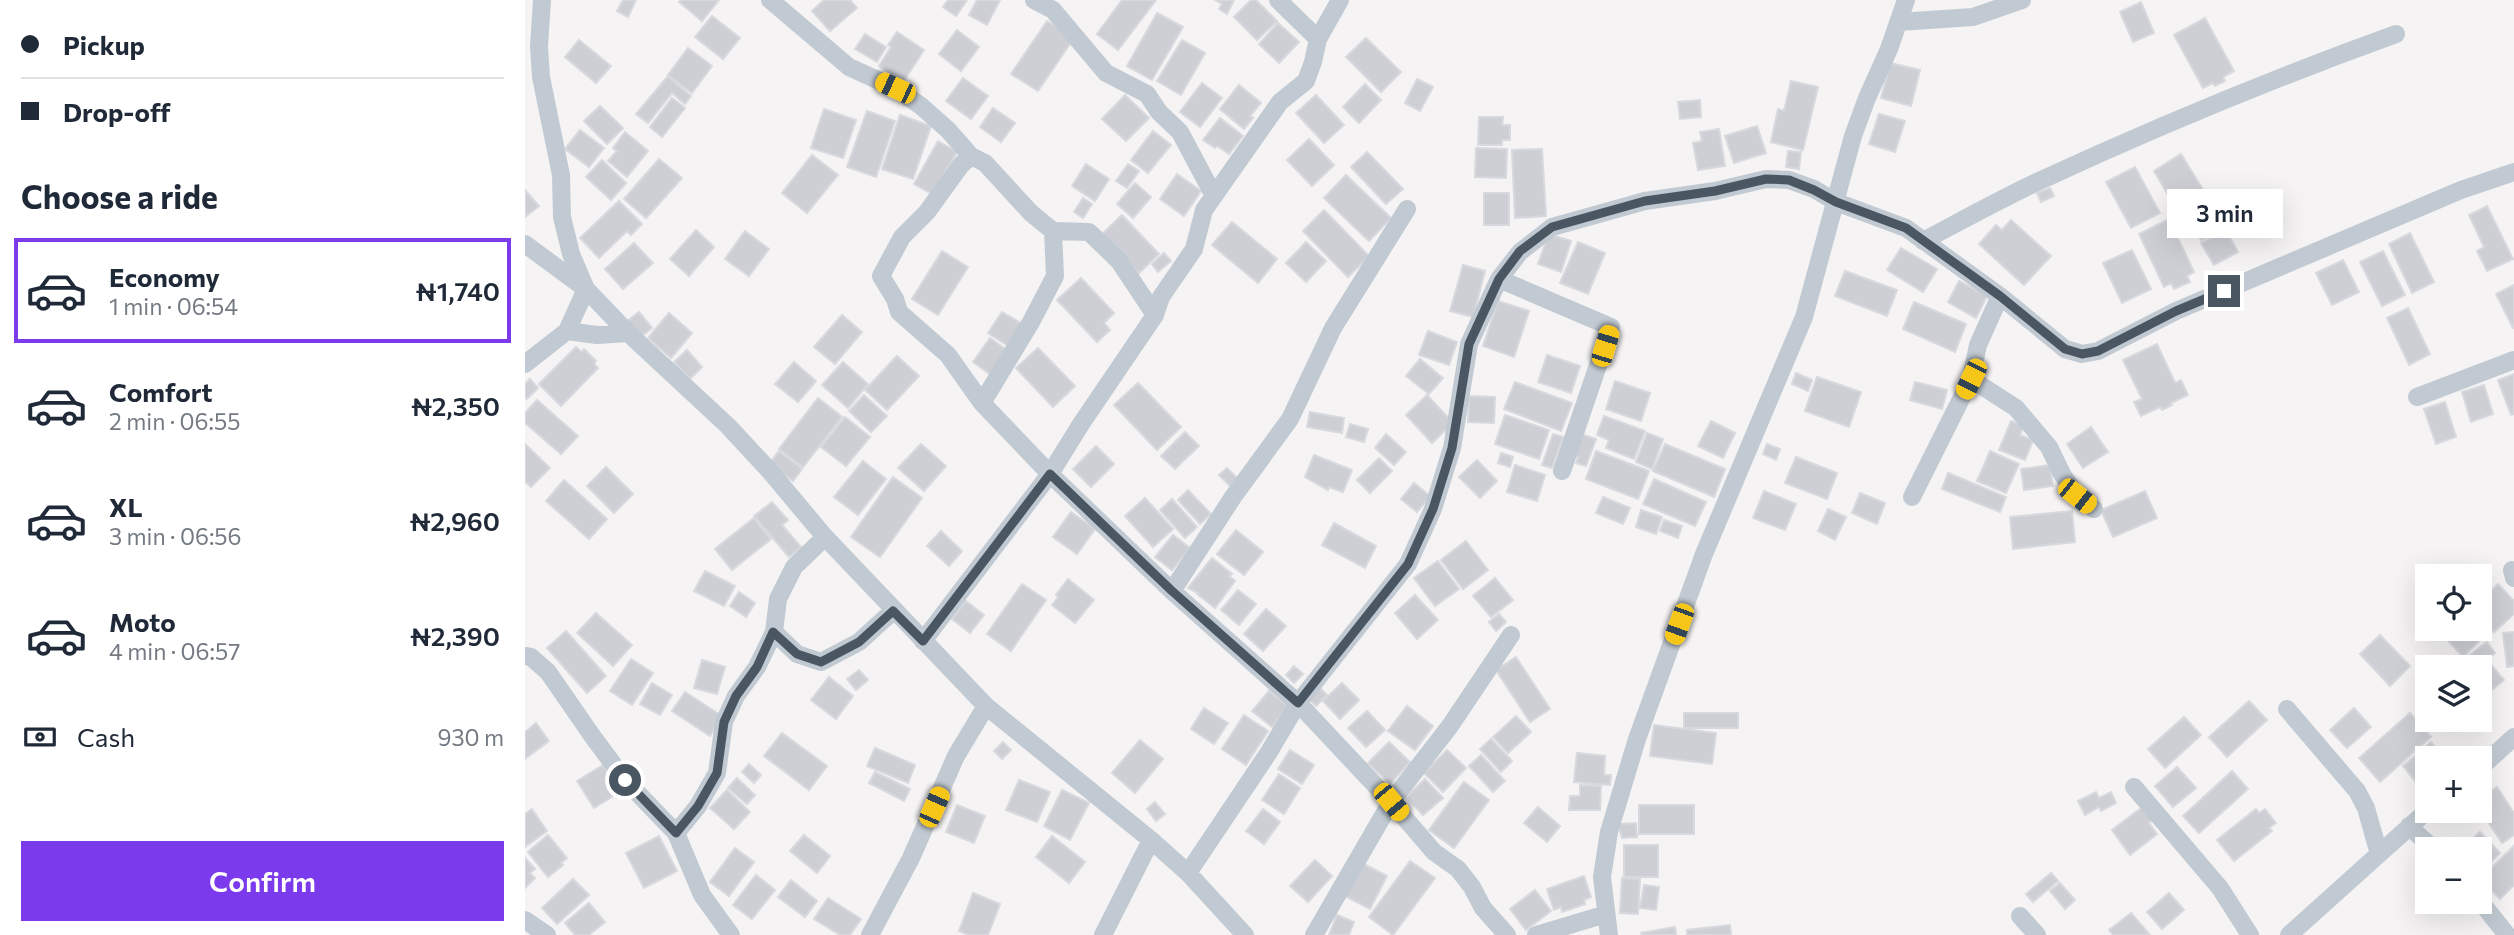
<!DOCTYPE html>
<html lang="en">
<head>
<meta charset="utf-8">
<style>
	body { margin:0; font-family:Commissioner,sans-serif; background:#f2f2f3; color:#1f2937; height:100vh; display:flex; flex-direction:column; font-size:26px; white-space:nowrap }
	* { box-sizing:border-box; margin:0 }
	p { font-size:23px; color:#747a83 }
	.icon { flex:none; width:38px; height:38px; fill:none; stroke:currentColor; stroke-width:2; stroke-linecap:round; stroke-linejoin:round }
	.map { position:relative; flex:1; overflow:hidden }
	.side { display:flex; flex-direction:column; background:#fff; width:525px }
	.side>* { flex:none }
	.banner { display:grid; align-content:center; height:154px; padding:0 21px; background:#fff }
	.fabs { position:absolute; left:1890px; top:564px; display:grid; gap:14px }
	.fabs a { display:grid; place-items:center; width:77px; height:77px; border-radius:0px; background:#fff; box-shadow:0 7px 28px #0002; font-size:35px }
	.end { position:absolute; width:32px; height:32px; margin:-16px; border:9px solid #4a5661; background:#fff; box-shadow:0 0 0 4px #fff }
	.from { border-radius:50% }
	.bubble { position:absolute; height:49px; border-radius:0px; background:#fff; box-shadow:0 7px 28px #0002; font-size:23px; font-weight:600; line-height:49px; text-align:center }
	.car { position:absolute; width:21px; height:42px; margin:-21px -10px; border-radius:9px; box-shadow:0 0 5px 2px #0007; background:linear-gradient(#f5c518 24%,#345 0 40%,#f5c518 0 76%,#345 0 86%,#f5c518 0) }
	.banner b { display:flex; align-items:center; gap:24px; height:66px; font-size:26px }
	.banner b+b { border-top:2px solid #e0e1e3 }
	.banner i { width:18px; height:18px; background:#1f2937 }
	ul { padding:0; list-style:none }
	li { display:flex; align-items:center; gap:21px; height:105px; margin:0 14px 10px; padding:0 7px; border:4px solid transparent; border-radius:0px }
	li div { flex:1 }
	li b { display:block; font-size:26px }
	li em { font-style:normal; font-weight:600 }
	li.on { border-color:#7c3aed }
	li>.icon { width:63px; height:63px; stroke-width:1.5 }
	h2 { padding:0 21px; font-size:32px; line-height:84px }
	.pay { display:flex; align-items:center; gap:18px; height:77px; padding:0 21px; font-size:26px }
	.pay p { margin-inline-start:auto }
	.action { display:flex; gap:14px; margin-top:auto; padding:14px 21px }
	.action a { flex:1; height:80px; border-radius:0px; background:#7c3aed; color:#fff; font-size:28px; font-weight:600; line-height:80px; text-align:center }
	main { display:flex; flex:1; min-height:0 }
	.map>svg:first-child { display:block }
	.building { fill:#cdcfd5; stroke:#d7d9de; stroke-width:2 }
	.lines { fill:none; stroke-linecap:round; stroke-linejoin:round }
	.minor { stroke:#c1cad2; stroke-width:18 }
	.route { stroke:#4a5661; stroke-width:9 }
</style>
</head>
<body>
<main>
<section class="side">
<div class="banner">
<b><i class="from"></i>Pickup</b>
<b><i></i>Drop-off</b>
</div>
<h2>Choose a ride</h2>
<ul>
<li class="on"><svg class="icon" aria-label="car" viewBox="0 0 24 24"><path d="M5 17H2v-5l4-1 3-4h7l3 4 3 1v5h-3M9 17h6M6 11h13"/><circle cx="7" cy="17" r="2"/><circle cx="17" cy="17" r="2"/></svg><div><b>Economy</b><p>1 min · 06:54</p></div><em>₦1,740</em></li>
<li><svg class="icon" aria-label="car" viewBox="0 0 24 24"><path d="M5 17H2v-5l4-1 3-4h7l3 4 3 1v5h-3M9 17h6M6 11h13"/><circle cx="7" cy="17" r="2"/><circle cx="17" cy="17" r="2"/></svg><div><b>Comfort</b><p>2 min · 06:55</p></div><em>₦2,350</em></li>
<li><svg class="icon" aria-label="car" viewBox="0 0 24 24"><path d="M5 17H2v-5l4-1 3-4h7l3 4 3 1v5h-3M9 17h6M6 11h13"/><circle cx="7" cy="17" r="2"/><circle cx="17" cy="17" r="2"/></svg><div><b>XL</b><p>3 min · 06:56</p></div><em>₦2,960</em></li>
<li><svg class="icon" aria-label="car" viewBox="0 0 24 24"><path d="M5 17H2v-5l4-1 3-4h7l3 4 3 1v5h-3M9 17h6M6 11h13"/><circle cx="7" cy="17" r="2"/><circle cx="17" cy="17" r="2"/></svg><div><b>Moto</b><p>4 min · 06:57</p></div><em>₦2,390</em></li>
</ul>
<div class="pay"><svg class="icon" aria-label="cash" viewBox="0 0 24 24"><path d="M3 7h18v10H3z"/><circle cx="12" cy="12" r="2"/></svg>Cash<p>930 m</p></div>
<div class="action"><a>Confirm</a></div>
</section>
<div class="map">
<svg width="1989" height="935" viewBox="0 0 1989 935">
	<rect width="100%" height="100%" fill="#f5f3f3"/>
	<!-- building -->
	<path class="building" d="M98 0H111L103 17 92 11Z
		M156 0H194L177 21 154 2Z
		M299 0H325L332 8 305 31 287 11Z
		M423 0H442L431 16 418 7Z
		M452 0H475L462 25 444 15Z
		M597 0H631L593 50 572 34Z
		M690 0H709L702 14 694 9 697 4Z
		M726 0H731L752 21 732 40 709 17Z
		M1616 2 1629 33 1608 42 1595 12Z
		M632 13 658 27 627 80 602 66Z
		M187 16 215 38 198 59 170 37Z
		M1680 18 1709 71 1698 77 1700 81 1690 86 1688 83 1678 88 1649 35Z
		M522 21 549 38 513 91 486 74Z
		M753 23 774 42 754 63 734 44Z
		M432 30 454 47 436 71 414 54Z
		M372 32 399 50 378 82 354 66 366 47 363 45Z
		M340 34 361 47 352 62 330 49Z
		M841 38 876 72 856 92 821 57Z
		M54 40 86 66 71 83 40 57Z
		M657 40 680 53 656 95 632 81Z
		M163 48 187 66 167 93 143 75Z
		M1365 63 1395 70 1386 106 1356 98Z
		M143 76 166 96 160 104 147 93 123 123 111 114Z
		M438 78 463 96 446 119 421 101Z
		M892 79 908 87 895 111 880 103Z
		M1266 81 1293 87 1278 150 1246 142 1253 109 1259 111Z
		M677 83 697 98 675 127 655 112Z
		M840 84 856 100 834 123 818 107Z
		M714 85 736 103 725 116 728 118 719 129 695 109Z
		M600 95 624 118 601 141 577 119Z
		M791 95 819 125 799 143 771 113Z
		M147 98 160 108 137 137 125 127Z
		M1175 100 1176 117 1155 119 1153 102Z
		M75 106 98 128 82 144 59 121Z
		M468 108 490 123 476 142 455 127Z
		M299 109 331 120 318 158 286 148Z
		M342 111 370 121 351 177 322 167Z
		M1354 114 1380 121 1370 152 1344 144Z
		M375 115 406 126 388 179 357 169Z
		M954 117H978L977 125H985V140H977V145H953Z
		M695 118 718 136 704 154 692 146 690 148 678 140Z
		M1232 126 1241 153 1209 163 1200 136Z
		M1194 129 1200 166 1173 170 1168 143 1177 141 1175 132Z
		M55 130 79 148 64 167 40 149Z
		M628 131 646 145 623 173 606 160Z
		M100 132 123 151 102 177 83 161 92 151 88 148Z
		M784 139 809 165 787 186 762 160Z
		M413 141 432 152 407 194 389 184Z
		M951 148 982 149 981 178 950 177Z
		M1017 149 1021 216 990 218 987 150Z
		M1263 151 1276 152 1274 169 1261 167Z
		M842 152 878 189 861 204 826 167Z
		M1656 154 1680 193 1652 210 1629 171Z
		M287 155 313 175 282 213 257 193Z
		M134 159 157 178 121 218 99 199Z
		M77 160 101 183 86 200 61 177Z
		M561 164 584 179 570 201 547 186Z
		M603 164 614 171 602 188 591 181Z
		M1610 167 1635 213 1606 228 1581 182Z
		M652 174 676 191 659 216 635 199Z
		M821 175 866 218 844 241 799 198Z
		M610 183 626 197 608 218 592 204Z
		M1525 188 1529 196 1516 202 1512 193Z
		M0 190 14 206 0 217Z
		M959 193H984V225H959Z
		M558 198 567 204 558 218 549 212Z
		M1685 198 1700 228 1676 240 1667 222 1655 229 1649 217Z
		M94 201 117 224 106 235 102 231 74 258 55 238Z
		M1962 206 1988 259 1962 271 1952 251 1959 247 1944 215Z
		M799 210 844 256 823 277 778 231Z
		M597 215 634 254 614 273 577 234Z
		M1644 219 1669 272 1662 276 1665 282 1649 289 1646 283 1639 287 1614 234Z
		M1486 220 1526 256 1499 285 1454 244 1471 225 1477 230Z
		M707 222 752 259 733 283 687 245Z
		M171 230 189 247 164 276 145 259Z
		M1701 230 1713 252 1689 265 1676 243Z
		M220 231 244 249 224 276 200 259Z
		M1885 233 1909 282 1887 293 1864 244Z
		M1024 234 1046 241 1036 272 1013 264Z
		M781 242 801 261 781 282 761 263Z
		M1053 242 1080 253 1063 294 1035 283Z
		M109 243 128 263 98 289 80 269Z
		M1376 248 1412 269 1398 292 1362 270Z
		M1607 250 1626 289 1597 303 1578 263Z
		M417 251 443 267 413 315 387 299Z
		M1858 251 1880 295 1857 306 1835 262Z
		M639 253 646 261 633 272 627 264Z
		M1818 260 1834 292 1807 305 1791 273Z
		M938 265 960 271 948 317 925 311Z
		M1320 271 1372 290 1362 316 1310 296Z
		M556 278 589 313 579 323 585 330 572 342 532 300Z
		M1434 281 1462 296 1451 318 1423 302Z
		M1989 285V328H1988L1971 294Z
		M973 301 1004 311 989 357 958 346Z
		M1389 302 1441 324 1430 352 1378 329Z
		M1883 308 1905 354 1884 365 1862 318Z
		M114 312 127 328 113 339 100 323Z
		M477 312 499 325 485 347 463 333Z
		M144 313 167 333 146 358 123 338Z
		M317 315 337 332 310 364 289 347Z
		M903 331 932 342 924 365 894 355Z
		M465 338 483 351 466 375 448 362Z
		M1632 344 1650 383 1656 380 1663 395 1646 403 1647 405 1637 410 1635 407 1616 416 1609 402 1617 399 1598 360Z
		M51 347 57 352 59 349 71 361 69 364 73 368 36 406 14 384Z
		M513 348 550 386 528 407 491 368Z
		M162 350 177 367 165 379 149 362Z
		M1022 355 1055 366 1046 393 1013 382Z
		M372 356 394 376 362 410 340 390Z
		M895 359 918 378 904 394 881 376Z
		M269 362 291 381 273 402 250 384Z
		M318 362 343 384 323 408 297 385Z
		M1271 373 1287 380 1283 391 1267 384Z
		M1989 374V414L1986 415 1973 380Z
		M1292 377 1336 392 1324 427 1280 411Z
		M5 379 13 388 2 399 0 396V384Z
		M1090 381 1125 393 1116 421 1081 409Z
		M990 382 1047 403 1036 431 979 409Z
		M1390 382 1422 390 1417 409 1385 400Z
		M613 383 656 427 632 450 589 405Z
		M1959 385 1968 414 1946 422 1937 392Z
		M339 395 362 416 346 432 324 411Z
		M902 395 928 423 907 443 881 415Z
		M944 396 970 397 969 423 943 422Z
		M293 398 317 417 278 467 254 449Z
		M12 400 53 436 36 454 0 423V413Z
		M1920 402 1931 437 1911 444 1899 409Z
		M785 412 819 418 817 433 782 427Z
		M980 415 1024 430 1014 459 970 444Z
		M1079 416 1120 431 1109 459 1081 448 1084 440 1072 435Z
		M320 417 345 437 321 466 296 447Z
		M1186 421 1210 433 1198 458 1173 446Z
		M1486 421 1499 426 1495 435 1508 440 1500 460 1474 450Z
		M825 424 843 429 839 442 821 437Z
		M1566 427 1583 452 1558 468 1542 444Z
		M660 432 674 446 650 469 636 456Z
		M1122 433 1138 439 1127 469 1111 462Z
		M861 434 881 452 869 465 850 448Z
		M1028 434 1038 437 1027 468 1017 465Z
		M1056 434 1071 439 1061 466 1051 463 1053 457 1048 456Z
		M0 444 25 468 6 487 0 482Z
		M396 444 421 466 399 491 373 468Z
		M1140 444 1200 469 1189 497 1128 471Z
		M1242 444 1255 449 1251 460 1238 454Z
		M571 446 589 464 566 487 548 469Z
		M254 451 277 469 268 481 244 464Z
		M1071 451 1124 471 1113 499 1061 479Z
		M1465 451 1494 464 1481 493 1452 481Z
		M976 453 988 457 985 467 973 463Z
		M789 455 827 470 818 492 804 487 803 490 780 477Z
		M1271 457 1312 473 1302 499 1260 483Z
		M854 458 867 471 845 493 832 480Z
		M952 460 972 481 955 498 934 477Z
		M338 461 361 479 333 515 309 497Z
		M990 465 1020 475 1012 501 982 492Z
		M1525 465 1528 486 1499 490 1496 469Z
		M81 467 108 494 89 513 62 486Z
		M702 468 713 479 705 486 694 475Z
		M1423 473 1481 497 1475 512 1417 489Z
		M368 477 397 498 355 557 326 537Z
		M1129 479 1181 502 1170 526 1118 504Z
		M39 480 82 519 64 539 21 501Z
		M889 483 905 496 892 512 876 499Z
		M663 490 686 514 675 524 653 500Z
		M1239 491 1271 504 1260 530 1228 518Z
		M1620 491 1632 518 1588 537 1576 510Z
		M1335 493 1360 503 1352 524 1327 513Z
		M1078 497 1105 508 1098 524 1071 513Z
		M620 498 648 529 628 547 600 516Z
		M647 499 672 527 660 538 635 510Z
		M247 502 263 520 257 525 276 547 264 557 229 516Z
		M1303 509 1321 517 1310 540 1293 531Z
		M1116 510 1137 517 1131 534 1111 527Z
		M1547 511 1550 542 1488 549 1485 517Z
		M546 512 570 529 552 554 528 537Z
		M229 518 246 539 207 570 190 549Z
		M1139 520 1157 526 1153 538 1135 531Z
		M809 523 851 546 840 568 797 545Z
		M711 530 738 552 719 575 692 554Z
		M416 531 437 551 424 566 402 546Z
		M648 535 665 548 647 570 630 557Z
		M941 541 963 570 938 589 916 560Z
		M687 558 707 574 704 576 710 581 690 608 672 594 673 593 663 588Z
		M913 561 934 589 910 606 889 578Z
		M180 571 210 586 199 606 169 591Z
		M970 578 988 600 966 617 948 596Z
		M543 579 569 600 550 623 527 605 533 597 531 595Z
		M497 584 521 600 486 651 462 634Z
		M1973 584 1989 601V614L1969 632 1955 617V601Z
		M713 590 731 604 714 625 696 610Z
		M214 592 230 603 221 617 205 606Z
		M890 595 913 620 892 639 870 613Z
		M441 601 459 615 445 633 427 619Z
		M741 609 761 626 738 651 719 634Z
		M71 613 107 645 88 666 52 633Z
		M974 614 981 622 971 631 964 622Z
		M1955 625 1962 633 1938 657 1918 635 1925 628H1955Z
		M41 631 81 676 62 693 22 648Z
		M1989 632V666L1982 667 1978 633Z
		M1855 635 1885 666 1865 686 1835 654Z
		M1962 642 1970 653 1962 660 1979 680 1967 690 1955 675V667H1948L1941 658Z
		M991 657 1025 709 1005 722 971 670Z
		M106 659 128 673 107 705 85 691Z
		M177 660 200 667 192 694 169 688Z
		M769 666 778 674 769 683 761 675Z
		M334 670 343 680 331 690 322 679Z
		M304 677 328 696 311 719 286 700Z
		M127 683 147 695 135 715 115 704Z
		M817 683 834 700 815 719 798 701Z
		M795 688 802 695 791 706 784 699Z
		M744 691 763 706 747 727 727 711Z
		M160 692 197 716 185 736 147 711Z
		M1724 701 1742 720 1702 757 1684 737Z
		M882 706 908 726 890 750 863 731Z
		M679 708 703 723 689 744 666 729Z
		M1829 708 1846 727 1822 748 1805 730Z
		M842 711 860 730 841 747 823 728Z
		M1159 713H1213V728H1159Z
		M1885 713 1906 737 1855 782 1834 758Z
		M719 715 743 731 721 765 697 749Z
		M991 716 1006 732 983 753 968 737Z
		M1659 717 1676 735 1640 768 1623 749Z
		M11 723 24 741 0 759V732Z
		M1129 725 1191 733 1187 764 1125 756Z
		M257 733 302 766 284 790 239 756Z
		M966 739 987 761 976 772 955 749Z
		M615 740 638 759 610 793 587 773Z
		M478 742 486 750 477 759 469 751Z
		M864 742 885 762 865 784 843 763Z
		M1906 742 1919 758H1902V781L1895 787 1878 766Z
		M350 748 390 765 383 783 342 766Z
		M765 750 789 765 777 784 753 769Z
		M922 750 941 768 918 792 899 773Z
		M1052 753 1080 756 1079 775H1086L1085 785 1049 782Z
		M956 755 980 781 968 792 944 766Z
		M224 764 236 775 229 783 217 772Z
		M78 765 95 792 69 808 52 781Z
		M1652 767 1671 788 1648 807 1630 786Z
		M1707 771 1723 789 1674 833 1658 816Z
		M350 772 385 789 379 801 344 783Z
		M754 774 775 788 759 814 737 800Z
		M212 778 230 795 222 804 203 788Z
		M900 779 918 798 898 815 881 797Z
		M494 780 525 792 512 822 481 810Z
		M939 782 964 800 929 848 904 830Z
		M1055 785 1076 786 1075 810H1044L1045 796H1055Z
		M1972 787 1989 813V835L1977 843 1955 810V799Z
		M202 790 225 812 209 829 185 808Z
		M537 790 564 803 545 840 519 826Z
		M1571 792 1574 798 1586 792 1591 803 1576 811 1574 807 1560 815 1553 801Z
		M630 802 640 814 631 821 622 809Z
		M432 805 460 816 449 843 421 832Z
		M1114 805H1169V834H1114Z
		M1619 806 1629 819 1624 823 1632 834 1605 855 1587 830Z
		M1013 807 1035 826 1022 842 999 823Z
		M7 809 22 831 0 847V814Z
		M738 809 755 822 739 844 721 831Z
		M1731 809 1734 813 1740 809 1751 823 1744 828 1747 831 1709 861 1692 840Z
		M1111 823 1112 837 1097 838 1093 824Z
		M1955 832 1975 853 1955 873V849H1937Z
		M23 835 42 858 36 863 38 865 23 877 3 852Z
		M279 835 305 856 292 873 265 851Z
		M134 836 152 871 119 888 101 853Z
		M527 836 560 862 544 883 511 857Z
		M1099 845H1133V877H1099Z
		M1989 846V885L1975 899 1955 879Z
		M210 848 229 862 204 896 185 882Z
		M0 858 10 869 5 873 10 878 0 888Z
		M790 860 807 876 783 902 765 886Z
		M885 861 910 878 868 935 844 917Z
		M837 863 862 876 845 909 820 896Z
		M1526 873 1533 881 1508 902 1501 894Z
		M231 875 250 890 227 919 208 905Z
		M1059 876 1066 897 1059 900 1060 904 1037 912 1036 907 1029 910 1022 889Z
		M1097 878 1115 879 1113 914 1095 913Z
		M48 879 64 895 32 924 17 908Z
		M266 880 292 901 280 917 253 897Z
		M1535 883 1550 900 1540 909 1525 891Z
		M1119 885 1134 887 1131 910 1115 908Z
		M1010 890 1026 911 1001 930 985 909Z
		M448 893 475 904 463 935H444L434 931Z
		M1644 893 1659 910 1637 929 1622 912Z
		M303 898 336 919 325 935H315L289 919Z
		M64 903 80 922 64 935H50L40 923Z
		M1606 913 1625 935H1588L1584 930Z
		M812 915 829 922 824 935H804Z
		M1205 925 1206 935H1162V930Z
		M1150 927 1151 935H1117L1116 933Z"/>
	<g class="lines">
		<!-- minor -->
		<path class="minor" d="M17 0 14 46 16 77 36 175 37 217 46 254 61 289
			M245 0 324 67 370 88 396 106 423 130 446 156 460 163 506 213 528 231 564 232 594 261 630 315
			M509 0 528 10 581 73 622 94 634 112 655 132 689 196
			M753 0 793 39
			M1374 22 1448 17 1497 0
			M446 156 436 165 402 212 377 237 356 276 370 299 374 312 423 355 457 403 525 474 647 591 773 703 866 802 909 852 933 869 947 887 958 908 982 935
			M1398 241C1436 221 1474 200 1512 182 1629 128 1749 78 1871 34
			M0 244 61 289 103 333 203 426 243 469 300 537 461 706 626 840 663 873 720 935
			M974 279 995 252 1027 227 1120 201 1190 191 1241 179 1264 180 1289 189 1311 202 1381 228 1475 296 1540 349 1557 354 1573 351 1651 311 1936 190 1989 172
			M42 331 72 335 103 333
			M0 364 42 331 61 289
			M1446 379 1491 408 1524 447 1537 474 1552 496 1569 509
			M1892 397 1989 360
			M457 403 506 322 530 276 528 231
			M1387 497 1446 379 1453 345 1475 296
			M1987 570 1989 578
			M647 591 708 497 765 419 808 328 882 209
			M249 632 272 654 296 662 334 642 368 611
			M398 641 525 474 556 424 630 315 636 297 669 249 679 210 755 102 781 81 788 62 793 39 815 0
			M0 656 6 657 23 672 68 737 100 780 151 833 177 895 206 935
			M1762 709 1832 791 1841 808 1854 854
			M1955 768 1989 737
			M1609 787 1695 888 1725 935
			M1884 826 1908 849
			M151 833 173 806 192 773 199 722 211 696 232 667 249 632 253 599 269 567 300 537
			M663 873 744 752 773 703 883 564 908 509 927 448 944 344 974 279 1086 327 1037 471
			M1955 901 1982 935
			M1495 916 1512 935
			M0 920 22 935
			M345 935 386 858 431 756 461 706
			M578 935 626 840
			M789 935 866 802 925 726 986 635
			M1011 935 1081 914
			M1084 935 1077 877 1084 832 1112 739 1179 554 1279 317 1328 136 1342 98 1364 49 1381 0
			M1764 935 1903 810"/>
	</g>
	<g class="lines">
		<!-- route -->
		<path class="route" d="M100 780 151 833 173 806 192 773 199 722 211 696 232 667 248 632 272 654 296 662 334 642 368 611 398 641 525 474 647 591 773 703 883 564 908 509 927 448 944 344 974 279 995 251 1027 227 1120 201 1190 191 1241 179 1264 180 1289 190 1311 202 1381 228 1475 296 1540 349 1557 354 1573 351 1651 311 1699 291"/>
	</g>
</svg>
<div class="fabs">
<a><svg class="icon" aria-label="locate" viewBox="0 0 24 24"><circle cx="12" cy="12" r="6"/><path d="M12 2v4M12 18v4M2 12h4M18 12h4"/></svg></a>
<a><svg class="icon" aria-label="layers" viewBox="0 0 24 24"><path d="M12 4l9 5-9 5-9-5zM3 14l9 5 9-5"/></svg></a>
<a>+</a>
<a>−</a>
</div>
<i class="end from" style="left:100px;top:780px"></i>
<i class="end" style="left:1699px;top:291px"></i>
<div class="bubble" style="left:1642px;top:189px;width:116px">3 min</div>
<i class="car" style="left:370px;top:88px;rotate:295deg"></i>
<i class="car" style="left:1080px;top:346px;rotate:17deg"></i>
<i class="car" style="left:1446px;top:379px;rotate:206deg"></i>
<i class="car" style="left:1552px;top:496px;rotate:128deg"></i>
<i class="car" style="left:1154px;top:624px;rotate:200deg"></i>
<i class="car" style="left:866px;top:802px;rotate:140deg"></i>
<i class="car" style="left:409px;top:807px;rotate:24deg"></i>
</div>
</main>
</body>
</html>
